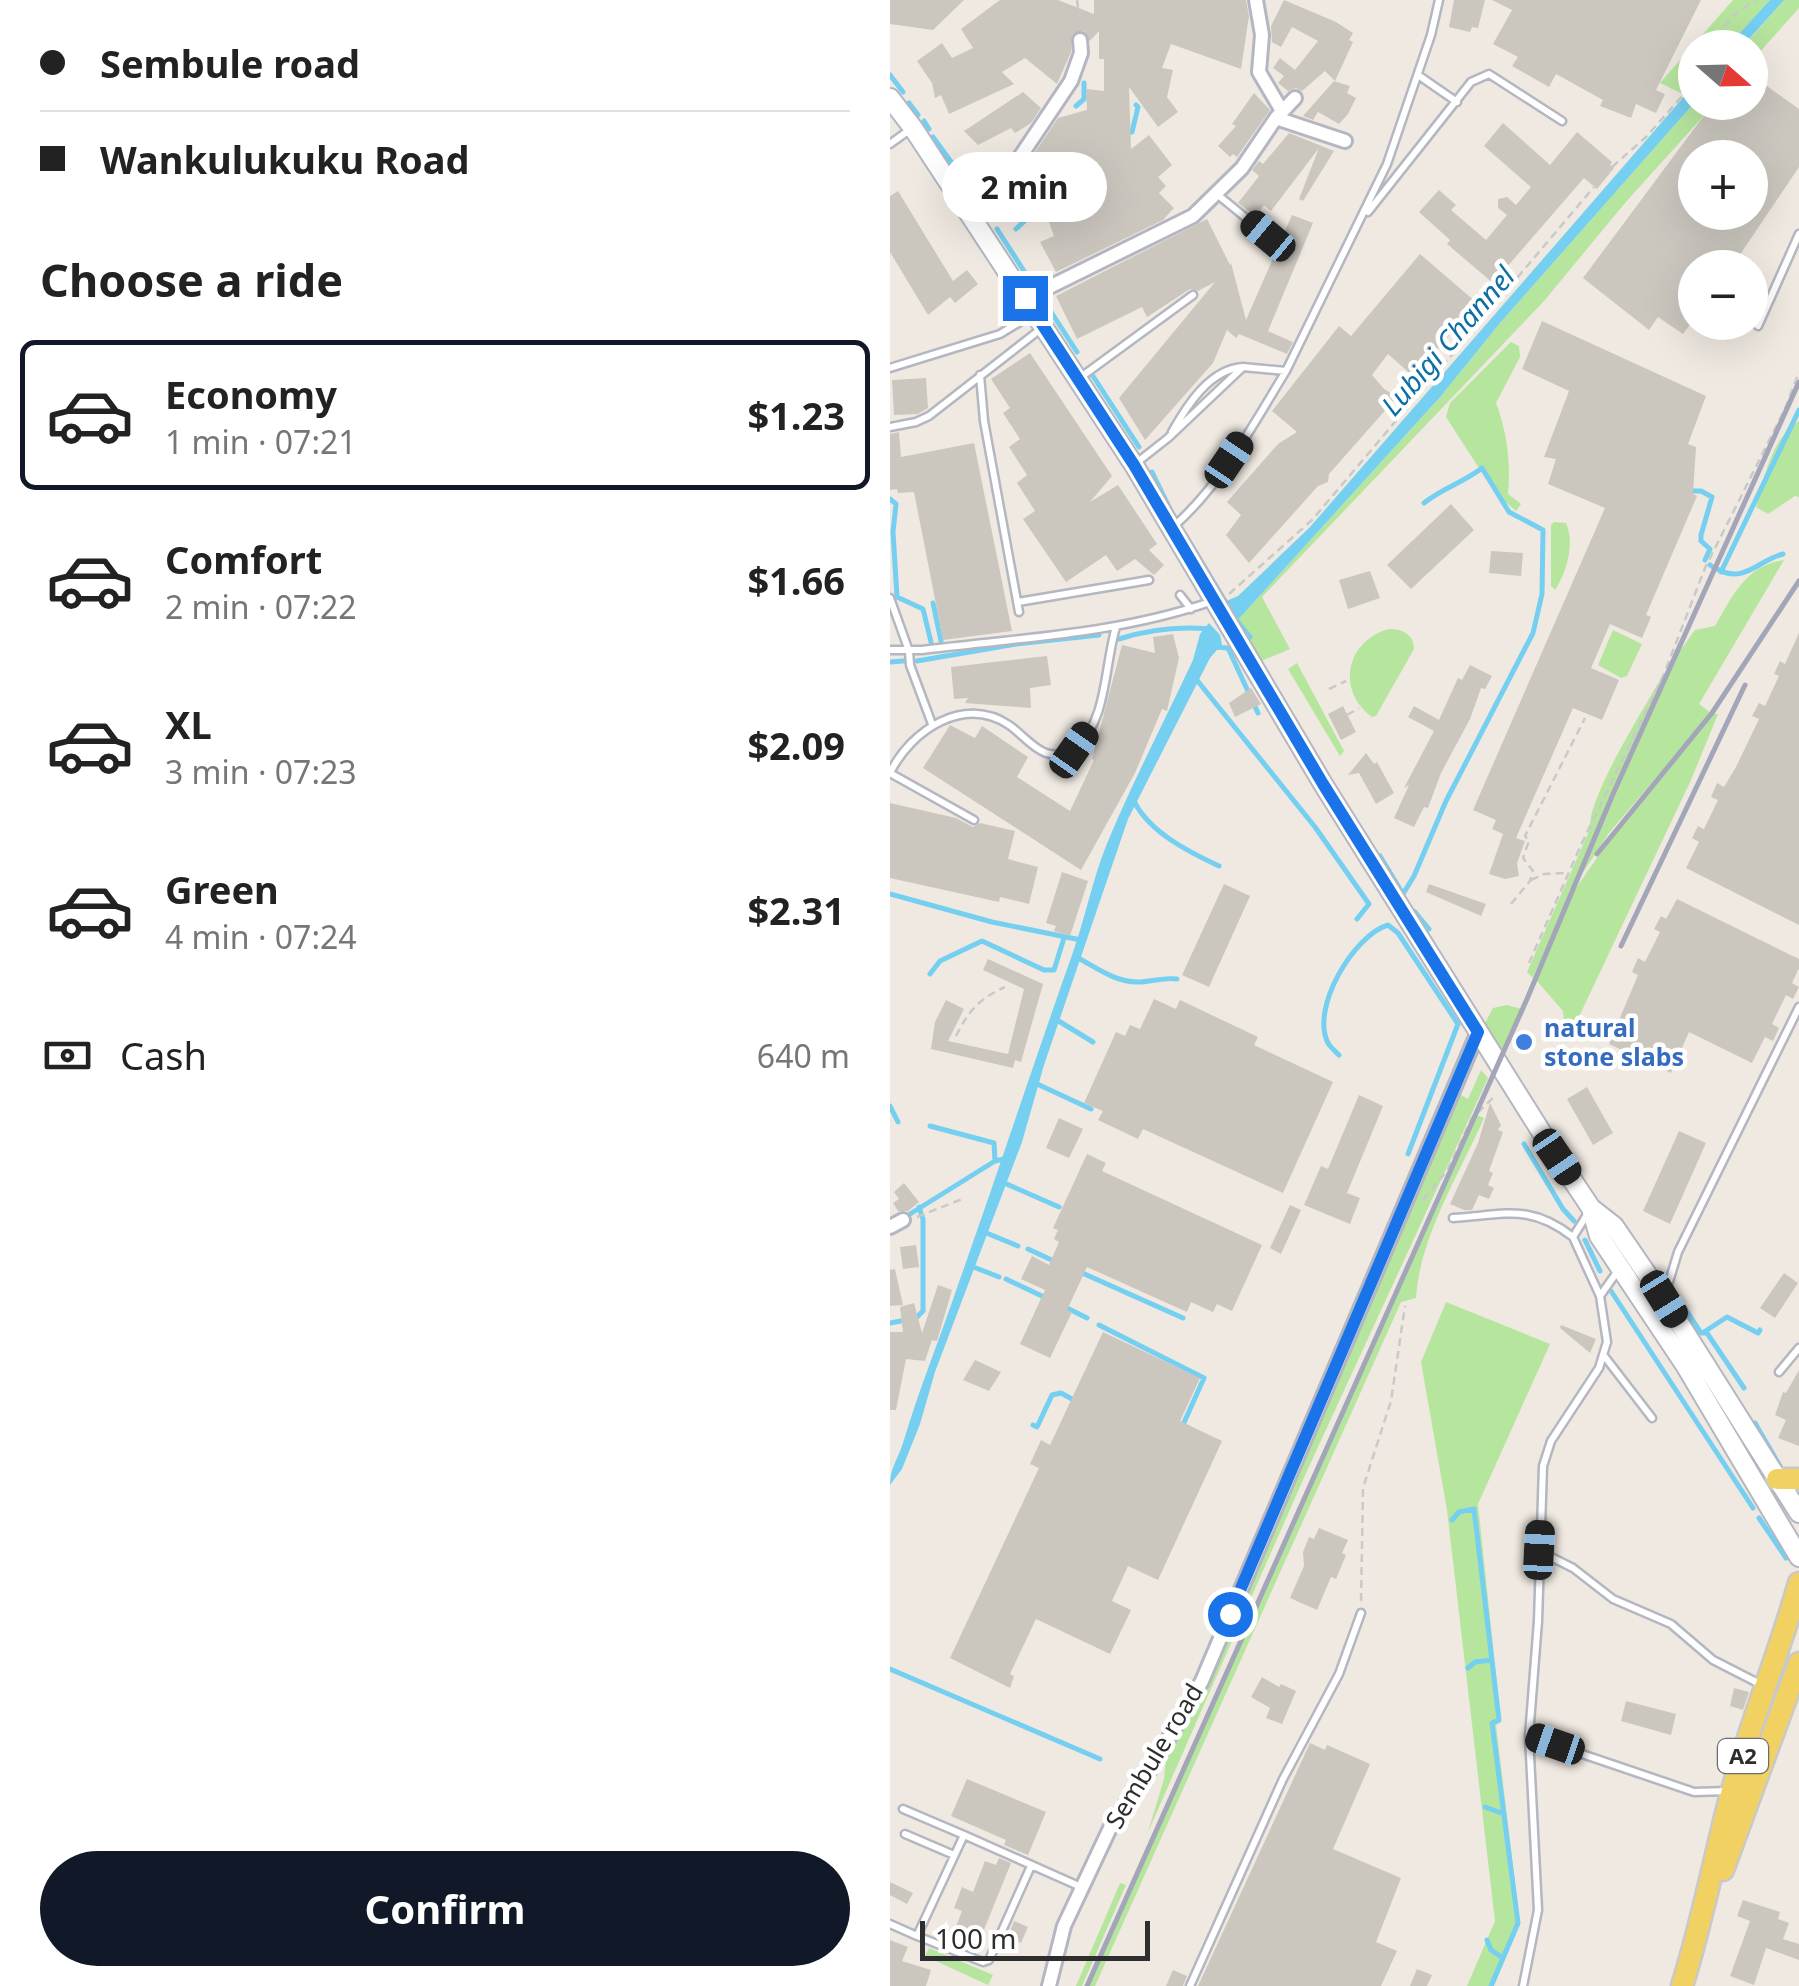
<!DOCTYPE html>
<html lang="en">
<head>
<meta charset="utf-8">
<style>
	body { margin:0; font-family:"Noto Sans",sans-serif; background:#f2f2f2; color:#222; height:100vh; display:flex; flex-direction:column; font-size:38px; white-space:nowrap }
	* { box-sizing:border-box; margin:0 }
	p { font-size:32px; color:#767676 }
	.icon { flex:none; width:55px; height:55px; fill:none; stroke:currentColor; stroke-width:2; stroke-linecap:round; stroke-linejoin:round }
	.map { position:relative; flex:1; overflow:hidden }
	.details { display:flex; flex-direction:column; background:#fff; width:890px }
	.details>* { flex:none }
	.banner { display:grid; align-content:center; height:220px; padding:0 40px; background:#fff }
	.needle { width:65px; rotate:110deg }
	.controls { position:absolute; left:788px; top:30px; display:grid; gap:20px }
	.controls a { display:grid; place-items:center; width:90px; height:90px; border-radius:50%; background:#fff; box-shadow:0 10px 40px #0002; font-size:50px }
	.scale { position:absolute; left:30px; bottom:25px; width:230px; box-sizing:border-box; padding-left:10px; border:5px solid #2e2e2e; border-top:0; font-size:28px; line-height:35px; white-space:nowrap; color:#2e2e2e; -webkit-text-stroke:8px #fff; paint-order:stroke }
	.end { position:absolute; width:45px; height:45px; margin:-22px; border:12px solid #1a73e8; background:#fff; box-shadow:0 0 0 5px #fff }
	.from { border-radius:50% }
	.bubble { position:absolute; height:70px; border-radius:35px; background:#fff; box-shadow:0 10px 40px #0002; font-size:32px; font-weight:700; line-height:70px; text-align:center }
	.car { position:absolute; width:30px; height:60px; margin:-30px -15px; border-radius:12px; box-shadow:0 0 8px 2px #0007; background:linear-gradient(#222 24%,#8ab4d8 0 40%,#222 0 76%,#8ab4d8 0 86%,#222 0) }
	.banner b { display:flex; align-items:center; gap:35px; height:95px; font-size:38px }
	.banner b+b { border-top:2px solid #e0e0e0 }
	.banner i { width:25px; height:25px; background:#222 }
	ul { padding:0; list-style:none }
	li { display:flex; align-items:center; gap:30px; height:150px; margin:0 20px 15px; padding:0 20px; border:5px solid transparent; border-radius:15px }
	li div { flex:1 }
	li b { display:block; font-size:38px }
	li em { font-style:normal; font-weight:700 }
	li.selected { border-color:#111827 }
	li>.icon { width:90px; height:90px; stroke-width:1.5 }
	h2 { padding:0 40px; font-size:45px; line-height:120px }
	.pay { display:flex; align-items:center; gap:25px; height:110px; padding:0 40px; font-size:38px }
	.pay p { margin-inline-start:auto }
	.primary-button { display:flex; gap:20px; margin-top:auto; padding:20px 40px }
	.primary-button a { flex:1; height:115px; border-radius:60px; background:#111827; color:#fff; font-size:40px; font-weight:700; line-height:115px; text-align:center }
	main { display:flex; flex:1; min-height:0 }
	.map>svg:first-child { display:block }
	.green { fill:#b6e59e }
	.water { fill:#75cff0 }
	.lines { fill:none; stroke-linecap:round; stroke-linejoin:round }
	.stream { stroke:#75cff0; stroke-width:5 }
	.building { fill:#cbc7bf; fill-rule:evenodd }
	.lane-casing { stroke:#b4b7c1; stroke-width:11 }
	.street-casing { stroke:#b4b7c1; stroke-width:18 }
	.secondary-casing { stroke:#b4b7c1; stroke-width:22 }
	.primary-casing { stroke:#c9c9c9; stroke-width:25 }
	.path { stroke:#c9c9c9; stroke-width:2.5; stroke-dasharray:8 5; stroke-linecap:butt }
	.lane { stroke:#fff; stroke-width:6 }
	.street { stroke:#fff; stroke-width:12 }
	.secondary { stroke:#fff; stroke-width:18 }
	.primary { stroke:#f2d163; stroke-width:20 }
	.rail { stroke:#a3a6b8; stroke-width:5 }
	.route { stroke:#1a73e8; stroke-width:12 }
	.shop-dot { fill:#3f7fe0; stroke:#fff; stroke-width:4 }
	.labels { text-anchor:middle; stroke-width:9; stroke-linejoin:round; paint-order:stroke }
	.shield { fill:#fff; stroke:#6d6d6d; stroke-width:2.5 }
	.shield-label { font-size:22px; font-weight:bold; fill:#2e2e2e }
	.shop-label { font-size:25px; font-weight:bold; fill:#366cbe; stroke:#fff; text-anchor:start }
	.street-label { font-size:25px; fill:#2e2e2e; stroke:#fff }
	.water-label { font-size:28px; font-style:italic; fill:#0d6fa3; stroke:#fff }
</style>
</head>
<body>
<main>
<section class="details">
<div class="banner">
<b><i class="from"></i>Sembule road</b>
<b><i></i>Wankulukuku Road</b>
</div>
<h2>Choose a ride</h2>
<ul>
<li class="selected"><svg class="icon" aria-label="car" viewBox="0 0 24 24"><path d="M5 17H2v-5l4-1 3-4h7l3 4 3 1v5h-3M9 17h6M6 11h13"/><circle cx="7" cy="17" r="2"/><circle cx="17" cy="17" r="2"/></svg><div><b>Economy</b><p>1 min · 07:21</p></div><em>$1.23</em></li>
<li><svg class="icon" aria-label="car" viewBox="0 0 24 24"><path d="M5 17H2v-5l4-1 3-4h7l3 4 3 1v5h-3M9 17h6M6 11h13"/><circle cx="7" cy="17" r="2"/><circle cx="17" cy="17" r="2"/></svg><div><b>Comfort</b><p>2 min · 07:22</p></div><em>$1.66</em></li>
<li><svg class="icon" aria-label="car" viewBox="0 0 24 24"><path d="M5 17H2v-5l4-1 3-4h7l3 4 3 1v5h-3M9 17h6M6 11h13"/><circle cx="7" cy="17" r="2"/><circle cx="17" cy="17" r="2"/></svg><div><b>XL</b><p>3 min · 07:23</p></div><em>$2.09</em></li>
<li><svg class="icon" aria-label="car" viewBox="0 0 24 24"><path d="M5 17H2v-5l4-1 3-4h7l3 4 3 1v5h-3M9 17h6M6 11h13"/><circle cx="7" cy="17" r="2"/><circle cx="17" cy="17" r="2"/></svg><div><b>Green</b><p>4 min · 07:24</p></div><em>$2.31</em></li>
</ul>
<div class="pay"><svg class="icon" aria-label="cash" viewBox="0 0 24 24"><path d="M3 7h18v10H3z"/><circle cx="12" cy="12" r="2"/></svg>Cash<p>640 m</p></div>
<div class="primary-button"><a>Confirm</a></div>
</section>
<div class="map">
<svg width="909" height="1986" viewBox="0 0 909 1986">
	<rect width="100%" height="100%" fill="#efe9e1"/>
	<!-- green -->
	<path class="green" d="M843 0H880L837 47 805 48V84L795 95 770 83Z
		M894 0H909V8L860 63V48H852Z
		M805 102 825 103 735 203 654 301 372 597 400 649 369 662 346 622 551 396 610 323Z
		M621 342 629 346 630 357 606 403C617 432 621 463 618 494L631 504 626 511 605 493 556 417 560 403Z
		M909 421V497L905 496 878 514 866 507C874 478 882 437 909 421Z
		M664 522 676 523C685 543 677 572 665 590L661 586V525Z
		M894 560 809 704 821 713 719 833 684 886 683 885 643 978 637 972 700 829C697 798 754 709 771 678L774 680 684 883 790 651 805 630 825 626C843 595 856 565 894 560Z
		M499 629C512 629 524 634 524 649L486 716 482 717C445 690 457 640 499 629Z
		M723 630 752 644 737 676 731 678 708 665Z
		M407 663 454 751 450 756 398 669Z
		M823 714H828L801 780 676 1044 673 1011 646 980 681 895 723 835Z
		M617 1005 632 1009 604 1071 595 1023 603 1008Z
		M591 1070 598 1078 416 1473 258 1832 274 1779 276 1757 296 1726 335 1641 566 1092 578 1099Z
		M587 1115 594 1118C569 1175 530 1236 526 1298L511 1302 205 1986H199Z
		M556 1302 660 1344 588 1504 611 1722 606 1725 630 1924 604 1986H577L605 1921 557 1510 531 1362Z
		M230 1883 236 1885 192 1986H186Z
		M39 1948 103 1975 98 1985 35 1956Z"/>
	<!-- water -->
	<path class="water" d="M880 0H894L852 47H837Z
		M805 84V102L610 323 551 396 346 622 334 602 348 596 420 527Z
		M319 623 330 635 332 644 320 658 238 819 154 1065 132 1142 45 1372 30 1424 12 1469 0 1485C0 1468 8 1459 13 1443 29 1389 50 1338 68 1285 107 1175 143 1065 182 955 195 919 202 881 216 846 242 783 274 722 303 660L310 634Z"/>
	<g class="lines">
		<!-- stream -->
		<path class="stream" d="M0 75 13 92
			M19 103 28 115
			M186 106 194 99V83
			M34 121 39 129
			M235 133 242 132 248 107 246 105
			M43 137 72 177
			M78 186 88 200 92 198
			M107 229 141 282
			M126 229 156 201
			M152 298 187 352
			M201 373 249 447
			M262 472 280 509
			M803 491H811L822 497 811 535V541L820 549 815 560
			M0 499 6 504 3 532 7 597 33 609 41 642
			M296 536 338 606
			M820 565 823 567
			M827 569C854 584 867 561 893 554
			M831 572 909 410
			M43 603 51 641
			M343 616 360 637
			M229 639C260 629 288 626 320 629
			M324 647 338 648 368 713
			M27 661 126 644 209 635
			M0 662 13 661
			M306 679 425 827 479 904 467 919
			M245 803C261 833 299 852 329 866
			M490 856 513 894 524 876 556 801 643 633 652 594 653 530 619 512 592 468C571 484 554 487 534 503
			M0 894 102 922 191 940
			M525 912 539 929
			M188 958C207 968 225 982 247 982 262 982 272 977 287 979
			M40 974 50 961 92 941 154 970H164L174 938
			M167 1020 203 1042
			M449 1055C445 1051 441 1048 438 1043 420 1008 464 935 498 925L508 933 568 1024 518 1154
			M145 1083 201 1109
			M0 1106 8 1122
			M40 1126 104 1143 105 1161
			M634 1144 673 1209 684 1221
			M112 1182 169 1207
			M12 1219 105 1161 114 1159
			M94 1232 128 1246
			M695 1240 710 1271
			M138 1249 166 1262
			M81 1266 109 1277
			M190 1272 293 1318
			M116 1279 154 1297
			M721 1291 863 1508
			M782 1302 789 1300 811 1333H817L854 1388
			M173 1306 197 1318
			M0 1323 26 1318 33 1311V1219L29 1207
			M209 1325 314 1378 292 1427
			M814 1332 837 1317 868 1333 870 1330
			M865 1423 895 1475
			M143 1425 147 1427 162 1395 171 1393 182 1399
			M869 1518 896 1558
			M562 1520 569 1512 584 1509 609 1720 602 1723 628 1923 601 1986
			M578 1668 585 1662 602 1660
			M0 1669 210 1759
			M595 1807 614 1814
			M597 1940 601 1950 613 1958"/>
	</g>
	<!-- building -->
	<path class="building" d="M0 0H74L43 30 0 24Z
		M110 0H168L204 14V0H356L359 16 351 69 281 44 272 68 283 70 277 97 288 112 268 127 239 87 241 149 259 135 282 165 268 177 276 186 269 193 284 208 273 220 166 272 150 242 164 236 152 202 145 209 123 185 168 118 197 110 196 89 214 91V59H209V31L200 41 193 31 182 35 181 52 167 84 135 58 112 72 124 84 59 114 51 95 45 98 42 83 27 61 52 43 62 58 83 48 71 29Z
		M394 0 446 22 463 33 459 40 463 42 445 81 435 71 412 91 406 88 398 91 388 83 394 76 383 68 390 58 405 70 428 41 402 27 391 47 382 42 381 26Z
		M564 0H595L588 28 582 27 580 32 559 27Z
		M602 0H811L766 90 775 94 766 113 746 104 741 118 710 106 713 100 666 74 659 87 622 66 628 57 603 44 622 10Z
		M860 74 909 109V167L841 268H805V318L793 334 768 317 759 330 693 278 824 102H860ZM805 158H860V212H805Z
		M444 81 460 86 457 93 466 98 458 114 449 124 428 112 423 120 413 116Z
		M133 92 151 108 141 123 125 133 121 128 88 145 74 131Z
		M364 93 380 110 347 157 343 154 340 157 328 146 346 126 342 124Z
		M613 123 660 165 687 132 722 162 720 165 724 168 707 189 694 178 603 283 557 244 560 240 529 212 549 190 566 205 561 210 596 240 617 215 608 208V199L617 197 626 205 641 187 594 146Z
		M399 133 444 151 413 201 409 199 429 148 381 211 374 205 366 217 348 203 369 176 362 170 369 161 373 164Z
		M8 191 63 281 77 270 88 284 65 303 60 297 38 315 0 252V196Z
		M402 215 423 223 378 331 403 342 397 354 349 334 346 338 337 330 323 363 255 440 229 398 325 282 308 291 300 289 257 317 252 307 187 339 166 296 317 219 340 265 341 263 356 320Z
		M530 254 587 303 524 377 498 354 482 375 494 389 507 397 439 474 438 482 428 486 359 563 336 535 351 515 337 502 388 444 407 432 382 411 449 326 461 336Z
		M652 321 816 396 798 444 806 447 803 494 807 496 756 615 761 617 752 638 720 624 701 668 729 680 712 720 683 708 626 838 635 841 627 863 629 876 615 879 599 874 613 834 602 829 606 820 583 810 715 508 658 484 666 459 654 457 679 391 632 369Z
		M140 353 222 476 200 502 228 485 267 544 259 550 274 565 264 575 245 559 227 571 216 555 176 582 133 519 145 511 127 483 137 475 119 447 130 439 113 413 120 408 101 379Z
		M36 378 38 408 28 414 4 415 2 380Z
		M9 432 11 457 84 443 122 631 53 640 24 492 8 493 7 489 0 490V434Z
		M561 504 584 530 521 589 497 565Z
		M601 551 633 553 631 576 599 573Z
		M480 571 490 598 458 609 449 580Z
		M909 633V925L796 868 809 842 802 838 808 826 814 829 828 800 821 797 827 783 834 787 846 767 869 719 862 716 869 703 875 706 889 676 884 674 890 661 895 664Z
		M283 634 289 658 277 711 272 709 245 773 191 870 33 768 60 725 85 738 92 726 138 757 127 777 180 811 204 760 202 759 232 645 265 653 263 637Z
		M157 656 161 685 140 688 141 708 75 703 78 698 64 699 61 667Z
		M580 665 602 676 595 689 591 688 580 719 551 773 538 808 534 807 524 827 504 818 519 785 514 788 544 731 518 717 524 706 549 720 568 678 572 680Z
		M361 688 371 704 345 717 339 703Z
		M453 706 466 732 451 740 438 714Z
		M476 753 484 764 487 762 504 793 486 804 469 773 458 775Z
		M0 803 66 818 83 827 90 823 125 831 118 859 148 867 139 904 110 897 109 902 0 878Z
		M172 872 198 881 180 936 164 931 166 926 156 923Z
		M334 884 360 896 319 987 292 975Z
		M539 884 596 904 591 916 536 892Z
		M787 899 909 959V968L902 983 909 987 903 999 896 995 882 1024 889 1028 883 1041 875 1037 862 1063 799 1032 781 1073 719 1044 748 975 742 972 748 958 755 962 770 932 764 929 771 916 776 919Z
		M98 959 153 984 131 1062 125 1060 123 1068 41 1049 45 1022 56 1000 74 1009 58 1041 118 1054 134 989 93 970Z
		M264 999 286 1009 290 1000 368 1037 364 1045 443 1082 393 1193 253 1129 248 1139 208 1120 213 1111 194 1103 226 1032 235 1036 240 1025 250 1029Z
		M697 1087 723 1133 703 1145 677 1099Z
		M469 1095 493 1106 457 1193 470 1198 460 1224 414 1205 431 1166 438 1169Z
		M600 1103 611 1125 608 1130 613 1132 599 1171 603 1173 598 1185 604 1188 599 1199 589 1195 582 1210H574L560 1204 588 1143Z
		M169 1118 193 1129 179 1158 156 1148Z
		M789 1131 816 1143 780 1224 753 1211Z
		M197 1154 216 1163 212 1171 372 1245 342 1311 327 1304 323 1312 301 1302 297 1312 197 1267 177 1310 182 1312 160 1358 130 1344 155 1290 131 1279 142 1256 159 1265 169 1242 164 1239 168 1230 163 1228Z
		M14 1183 29 1202 18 1211H8L3 1203 9 1199 4 1192Z
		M400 1205 411 1210 391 1254 380 1248Z
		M26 1245 29 1267 13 1269 10 1247Z
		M5 1269 13 1305 0 1306V1270Z
		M894 1273 908 1283 885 1318 870 1308Z
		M48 1285 62 1290 47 1341 42 1340 35 1361 16 1359 6 1410H0V1332H13L10 1307 24 1303 32 1333Z
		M671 1325 706 1339 700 1353 670 1328Z
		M213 1332 310 1378 290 1421 332 1441 268 1580 238 1566 222 1601 241 1610 220 1654 146 1619 120 1674 124 1676 120 1688 60 1658 149 1468 140 1464 151 1440 160 1445Z
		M85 1360 111 1372 99 1391 73 1380Z
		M909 1370V1446L888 1438 896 1420 885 1415 893 1392 896 1393Z
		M429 1528 458 1540 452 1553 456 1555 446 1579 441 1577 427 1610 400 1598 414 1566 413 1552 419 1537 424 1539Z
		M372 1677 389 1687 391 1684 406 1691 392 1724 376 1718 380 1708 361 1697Z
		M844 1688 859 1692 853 1710 840 1706Z
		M736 1701 786 1714 781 1735 731 1721Z
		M420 1743 435 1750 437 1745 480 1764 443 1849 511 1878 486 1942 507 1951 491 1986H308Z
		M77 1779 156 1812 138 1855 114 1845 116 1840 61 1816Z
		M109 1858 121 1863 85 1952 60 1942 72 1911 64 1908 72 1887 83 1892 95 1861 106 1865Z
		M0 1882 23 1893 17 1904 0 1895Z
		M853 1900 890 1912 888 1919 899 1923 893 1939 909 1944V1960L876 1948 864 1985 840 1976 860 1921 847 1916Z
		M124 1921 138 1927 131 1943 118 1937Z
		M0 1940 18 1947 12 1961 41 1970 36 1986H0Z
		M527 1969 542 1975 537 1986H520Z
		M283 1970 297 1976 293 1986H276Z"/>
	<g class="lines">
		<defs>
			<path id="lane" d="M528 75 567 102
				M0 144 22 128
				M328 195 378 236
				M478 212 581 82 599 74 672 121
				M868 326 909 234
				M0 368 110 334 143 314
				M90 375 94 421 129 612
				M191 377 303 295
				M0 427 26 422 39 416 152 328
				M282 432C297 405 320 369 353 367
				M245 464 278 438 353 367 396 371 497 164 541 35 549 0
				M283 527C331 485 363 425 396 371
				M290 595 301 609
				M0 598 19 651 20 665 42 724
				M128 602 259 580
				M0 650H32C128 638 227 634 320 602
				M0 773C21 730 74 695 119 725 132 734 142 748 156 753 165 756 177 755 185 749 218 720 214 666 226 627
				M0 773 84 820
				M563 1218C614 1215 640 1203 683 1237
				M775 1295 788 1252 909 1007
				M710 1296 727 1272
				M715 1357 762 1418
				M889 1372 909 1348
				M649 1551 683 1568 723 1599 781 1624 823 1660 872 1685
				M639 1736 804 1792 838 1791
				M13 1809 74 1835
				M15 1834 64 1855
				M141 1866 99 1960 93 1962 27 1936 74 1835 191 1887
				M0 1924 27 1936
				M300 1986 393 1779 449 1674 471 1613
				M633 1986 648 1910 639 1736 648 1621 653 1466 661 1441 709 1368 717 1342 710 1296 683 1237 698 1213"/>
			<path id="street" d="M366 0 372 35 369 72 392 111
				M386 118 455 141
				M81 216 112 184 181 81 191 53 190 40
				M135 299 303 216 352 168 386 118 405 98
				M0 1227 13 1220
				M159 1986 174 1926 221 1826 263 1765 312 1681 588 1032"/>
			<path id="secondary" d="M0 98 23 128 244 465 433 784 667 1157 701 1208 724 1226 774 1299 909 1513
				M701 1208 709 1236 795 1365 909 1557"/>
			<path id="primary" d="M887 1479H909
				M833 1870 909 1663
				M792 1986C812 1923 824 1858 841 1794 860 1723 889 1654 909 1583"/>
		</defs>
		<!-- lane casing -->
		<use href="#lane" class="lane-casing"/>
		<!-- street casing -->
		<use href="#street" class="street-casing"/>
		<!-- secondary casing -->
		<use href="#secondary" class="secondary-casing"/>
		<!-- primary casing -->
		<use href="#primary" class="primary-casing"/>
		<!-- path -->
		<path class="path" d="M187 0 190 24
			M820 48 842 16 866 0
			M722 167 756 137 795 93 805 63
			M339 594 422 520 704 187
			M439 689 456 681
			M457 715 469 708
			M641 880 654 874 676 873
			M621 904 640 881 643 871 633 858 639 841 635 836 695 718
			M639 963 691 845 774 674 815 568 895 409 909 372
			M66 1036C79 1010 89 999 115 987
			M533 1200 557 1171 582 1118 604 1097
			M27 1217 72 1199
			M471 1601 473 1488 501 1401 515 1306"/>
		<!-- lane -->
		<use href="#lane" class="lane"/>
		<!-- street -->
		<use href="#street" class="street"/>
		<!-- secondary -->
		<use href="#secondary" class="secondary"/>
		<!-- primary -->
		<use href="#primary" class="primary"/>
		<!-- rail -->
		<path class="rail" d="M707 854 822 713 909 581
			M731 946 855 685
			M197 1986 637 999 723 794 909 382"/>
	</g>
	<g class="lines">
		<!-- route -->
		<path class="route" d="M135 298 244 465 433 784 588 1032 340 1614"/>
	</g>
	<!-- markers -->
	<circle class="shop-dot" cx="634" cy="1042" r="10"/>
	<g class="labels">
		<!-- shield labels -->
		<rect class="shield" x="828" y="1739" width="50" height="34" rx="8"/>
		<g class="shield-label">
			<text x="853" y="1764">A2</text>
		</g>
		<!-- shop labels -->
		<g class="shop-label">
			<text x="654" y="1037">natural<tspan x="654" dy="29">stone slabs</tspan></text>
		</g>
		<!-- street labels -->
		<g class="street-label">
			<text transform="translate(264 1756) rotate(-59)" y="9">Sembule road</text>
		</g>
		<!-- water labels -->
		<g class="water-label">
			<text transform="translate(558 341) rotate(-49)" y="10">Lubigi Channel</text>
		</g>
	</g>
</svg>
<div class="controls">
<a><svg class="needle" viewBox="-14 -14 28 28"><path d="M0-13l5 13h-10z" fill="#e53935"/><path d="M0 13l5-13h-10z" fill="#767676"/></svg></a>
<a>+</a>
<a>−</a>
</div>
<div class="scale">100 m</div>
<i class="end from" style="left:340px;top:1614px"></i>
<i class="end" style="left:135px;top:298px"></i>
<div class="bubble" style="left:52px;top:152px;width:165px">2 min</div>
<i class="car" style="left:378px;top:236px;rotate:310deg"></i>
<i class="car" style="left:339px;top:460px;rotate:34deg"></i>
<i class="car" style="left:184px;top:750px;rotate:35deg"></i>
<i class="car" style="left:667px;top:1157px;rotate:146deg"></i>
<i class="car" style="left:774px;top:1299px;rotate:148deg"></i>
<i class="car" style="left:649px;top:1550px;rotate:3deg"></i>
<i class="car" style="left:665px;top:1744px;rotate:289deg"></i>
</div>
</main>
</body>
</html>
